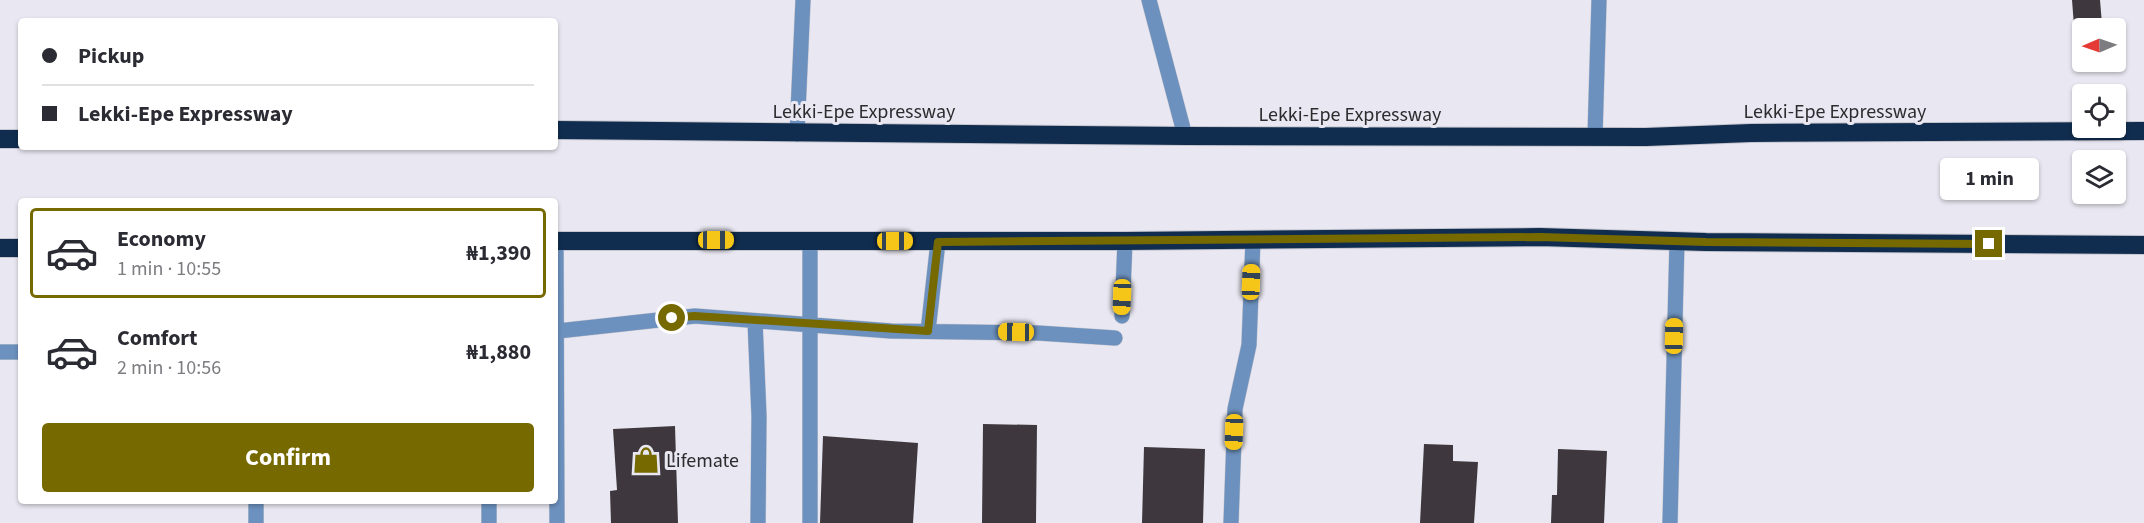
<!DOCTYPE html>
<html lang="en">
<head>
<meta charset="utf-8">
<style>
	body { margin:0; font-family:"Source Sans 3",sans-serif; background:#f2f2f3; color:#2b2b33; height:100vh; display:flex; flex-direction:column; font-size:22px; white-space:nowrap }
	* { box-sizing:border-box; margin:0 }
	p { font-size:20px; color:#7c7c81 }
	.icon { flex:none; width:33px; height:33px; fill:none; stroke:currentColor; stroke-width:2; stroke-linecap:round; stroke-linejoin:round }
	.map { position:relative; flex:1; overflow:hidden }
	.panel { position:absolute; left:18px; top:198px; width:540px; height:306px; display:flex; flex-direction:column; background:#fff; border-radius:6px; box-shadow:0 2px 4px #0004 }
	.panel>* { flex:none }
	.top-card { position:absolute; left:18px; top:18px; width:540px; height:132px; border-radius:6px; box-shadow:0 2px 4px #0004; display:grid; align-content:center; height:132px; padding:0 24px; background:#fff }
	.needle { width:39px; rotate:268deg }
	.controls { position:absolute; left:2072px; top:18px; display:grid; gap:12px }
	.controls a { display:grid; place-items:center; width:54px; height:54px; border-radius:6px; background:#fff; box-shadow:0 2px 4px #0004; font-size:30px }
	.end { position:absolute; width:27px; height:27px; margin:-14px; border:8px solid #766900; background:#fff; box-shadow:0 0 0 3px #fff }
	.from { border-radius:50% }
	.bubble { position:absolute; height:42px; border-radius:6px; background:#fff; box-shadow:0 2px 4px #0004; font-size:20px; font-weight:700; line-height:42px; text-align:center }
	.car { position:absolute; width:18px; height:36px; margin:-18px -9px; border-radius:8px; box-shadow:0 0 4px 2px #0007; background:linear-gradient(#f5c518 24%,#345 0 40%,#f5c518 0 76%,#345 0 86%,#f5c518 0) }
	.top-card b { display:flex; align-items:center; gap:21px; height:57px; font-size:22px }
	.top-card b+b { border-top:2px solid #e1e1e2 }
	.top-card i { width:15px; height:15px; background:#2b2b33 }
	ul { padding:10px 0 0; list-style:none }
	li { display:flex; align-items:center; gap:18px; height:90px; margin:0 12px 9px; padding:0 12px; border:3px solid transparent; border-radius:6px }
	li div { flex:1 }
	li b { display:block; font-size:22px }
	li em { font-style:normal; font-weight:700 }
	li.active { border-color:#766900 }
	li>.icon { width:54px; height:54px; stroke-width:1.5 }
	.primary-button { display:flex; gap:12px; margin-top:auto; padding:12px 24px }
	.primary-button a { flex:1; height:69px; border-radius:6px; background:#766900; color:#fff; font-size:24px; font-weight:700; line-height:69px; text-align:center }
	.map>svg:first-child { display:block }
	.building { fill:#3e383e }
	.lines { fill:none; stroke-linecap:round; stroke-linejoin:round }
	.minor-casing { stroke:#c7c6cf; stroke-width:16 }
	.highway-casing { stroke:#c7c6cf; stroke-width:20 }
	.minor { stroke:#6c91be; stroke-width:15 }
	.highway { stroke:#102d4f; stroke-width:18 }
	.route { stroke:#766900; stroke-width:8 }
	.labels { text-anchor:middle; stroke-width:6; stroke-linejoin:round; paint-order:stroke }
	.street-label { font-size:20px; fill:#2c2c2f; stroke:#e9e8f2 }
	.poi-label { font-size:20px; fill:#2c2c2f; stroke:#e9e8f2; text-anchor:start }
</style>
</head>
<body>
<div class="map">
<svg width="2144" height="523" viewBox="0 0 2144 523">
	<rect width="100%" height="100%" fill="#e9e8f2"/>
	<!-- building -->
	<path class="building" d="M2072 0H2100L2102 24 2074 26Z
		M983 424 1037 425 1036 523H982Z
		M675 426 678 523H611L610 491 617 490 613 429Z
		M823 436 918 443 913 523H820Z
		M1424 444 1453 445V461L1478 462 1474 523H1420Z
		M1144 447 1205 449 1203 523H1142Z
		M1558 449 1607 451 1604 523H1551L1552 495H1557Z"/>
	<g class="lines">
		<defs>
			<path id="minor" d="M1149 0 1185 136
				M797 134 803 0
				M1595 136 1599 0
				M556 241 557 523
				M1122 316 1125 241
				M755 321 759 416 758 523
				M558 331 695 316 891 331 1038 333 1115 338
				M928 331 938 242
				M0 352H21
				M256 501V523
				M489 501V523
				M810 523V240
				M1231 523 1235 409 1249 345 1253 240
				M1670 523 1677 241"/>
			<path id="highway" d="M555 130 1185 136 1646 137 1751 133 2144 131
				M0 139H21
				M555 241H1125L1540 237 1706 242 2144 245
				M0 248H21"/>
		</defs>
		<!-- minor casing -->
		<use href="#minor" class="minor-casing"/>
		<!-- highway casing -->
		<use href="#highway" class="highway-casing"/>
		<!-- minor -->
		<use href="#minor" class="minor"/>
		<!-- highway -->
		<use href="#highway" class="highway"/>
	</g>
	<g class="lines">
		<!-- route -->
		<path class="route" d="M672 318 694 316 928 331 938 242 1540 237 1706 242 1989 244"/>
	</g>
	<!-- icons -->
	<defs>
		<symbol id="shop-bare" viewBox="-9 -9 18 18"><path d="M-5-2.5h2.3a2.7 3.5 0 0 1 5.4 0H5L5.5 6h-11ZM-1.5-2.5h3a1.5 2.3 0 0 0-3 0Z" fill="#766900" stroke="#e9e8f2" stroke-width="2.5" paint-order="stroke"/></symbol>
	</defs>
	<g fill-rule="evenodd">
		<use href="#shop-bare" x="627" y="441" width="38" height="38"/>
	</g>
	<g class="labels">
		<!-- street labels -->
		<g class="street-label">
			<text x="864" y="118">Lekki-Epe Expressway</text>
			<text x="1835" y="118">Lekki-Epe Expressway</text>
			<text x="1350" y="121">Lekki-Epe Expressway</text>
		</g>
		<!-- poi labels -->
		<g class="poi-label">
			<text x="666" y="467">Lifemate</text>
		</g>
	</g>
</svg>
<div class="controls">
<a><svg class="needle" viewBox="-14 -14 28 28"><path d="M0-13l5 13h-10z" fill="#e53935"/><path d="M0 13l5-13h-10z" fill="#7c7c81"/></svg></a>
<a><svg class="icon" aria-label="locate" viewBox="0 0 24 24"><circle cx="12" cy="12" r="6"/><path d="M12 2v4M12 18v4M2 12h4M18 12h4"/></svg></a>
<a><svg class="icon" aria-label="layers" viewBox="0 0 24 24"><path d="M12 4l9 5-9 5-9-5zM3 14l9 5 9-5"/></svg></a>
</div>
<i class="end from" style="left:672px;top:318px"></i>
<i class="end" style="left:1989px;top:244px"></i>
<div class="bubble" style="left:1940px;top:158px;width:99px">1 min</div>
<i class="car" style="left:716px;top:240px;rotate:90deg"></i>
<i class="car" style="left:895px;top:241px;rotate:90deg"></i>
<i class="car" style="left:1251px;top:282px;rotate:2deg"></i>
<i class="car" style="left:1122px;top:297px;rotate:182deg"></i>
<i class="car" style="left:1016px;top:332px;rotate:271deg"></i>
<i class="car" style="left:1674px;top:336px;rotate:1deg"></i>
<i class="car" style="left:1234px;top:432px;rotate:182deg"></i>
<div class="top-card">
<b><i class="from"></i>Pickup</b>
<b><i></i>Lekki-Epe Expressway</b>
</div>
<section class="panel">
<ul>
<li class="active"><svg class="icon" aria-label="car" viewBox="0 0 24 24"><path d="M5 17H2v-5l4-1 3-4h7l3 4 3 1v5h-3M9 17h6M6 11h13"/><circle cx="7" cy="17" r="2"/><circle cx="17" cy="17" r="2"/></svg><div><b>Economy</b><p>1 min · 10:55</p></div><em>₦1,390</em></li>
<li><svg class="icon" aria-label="car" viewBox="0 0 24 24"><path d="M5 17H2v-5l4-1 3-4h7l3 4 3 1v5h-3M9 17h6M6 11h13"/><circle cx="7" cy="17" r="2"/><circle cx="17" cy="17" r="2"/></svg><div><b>Comfort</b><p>2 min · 10:56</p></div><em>₦1,880</em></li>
</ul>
<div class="primary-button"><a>Confirm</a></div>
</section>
</div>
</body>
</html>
